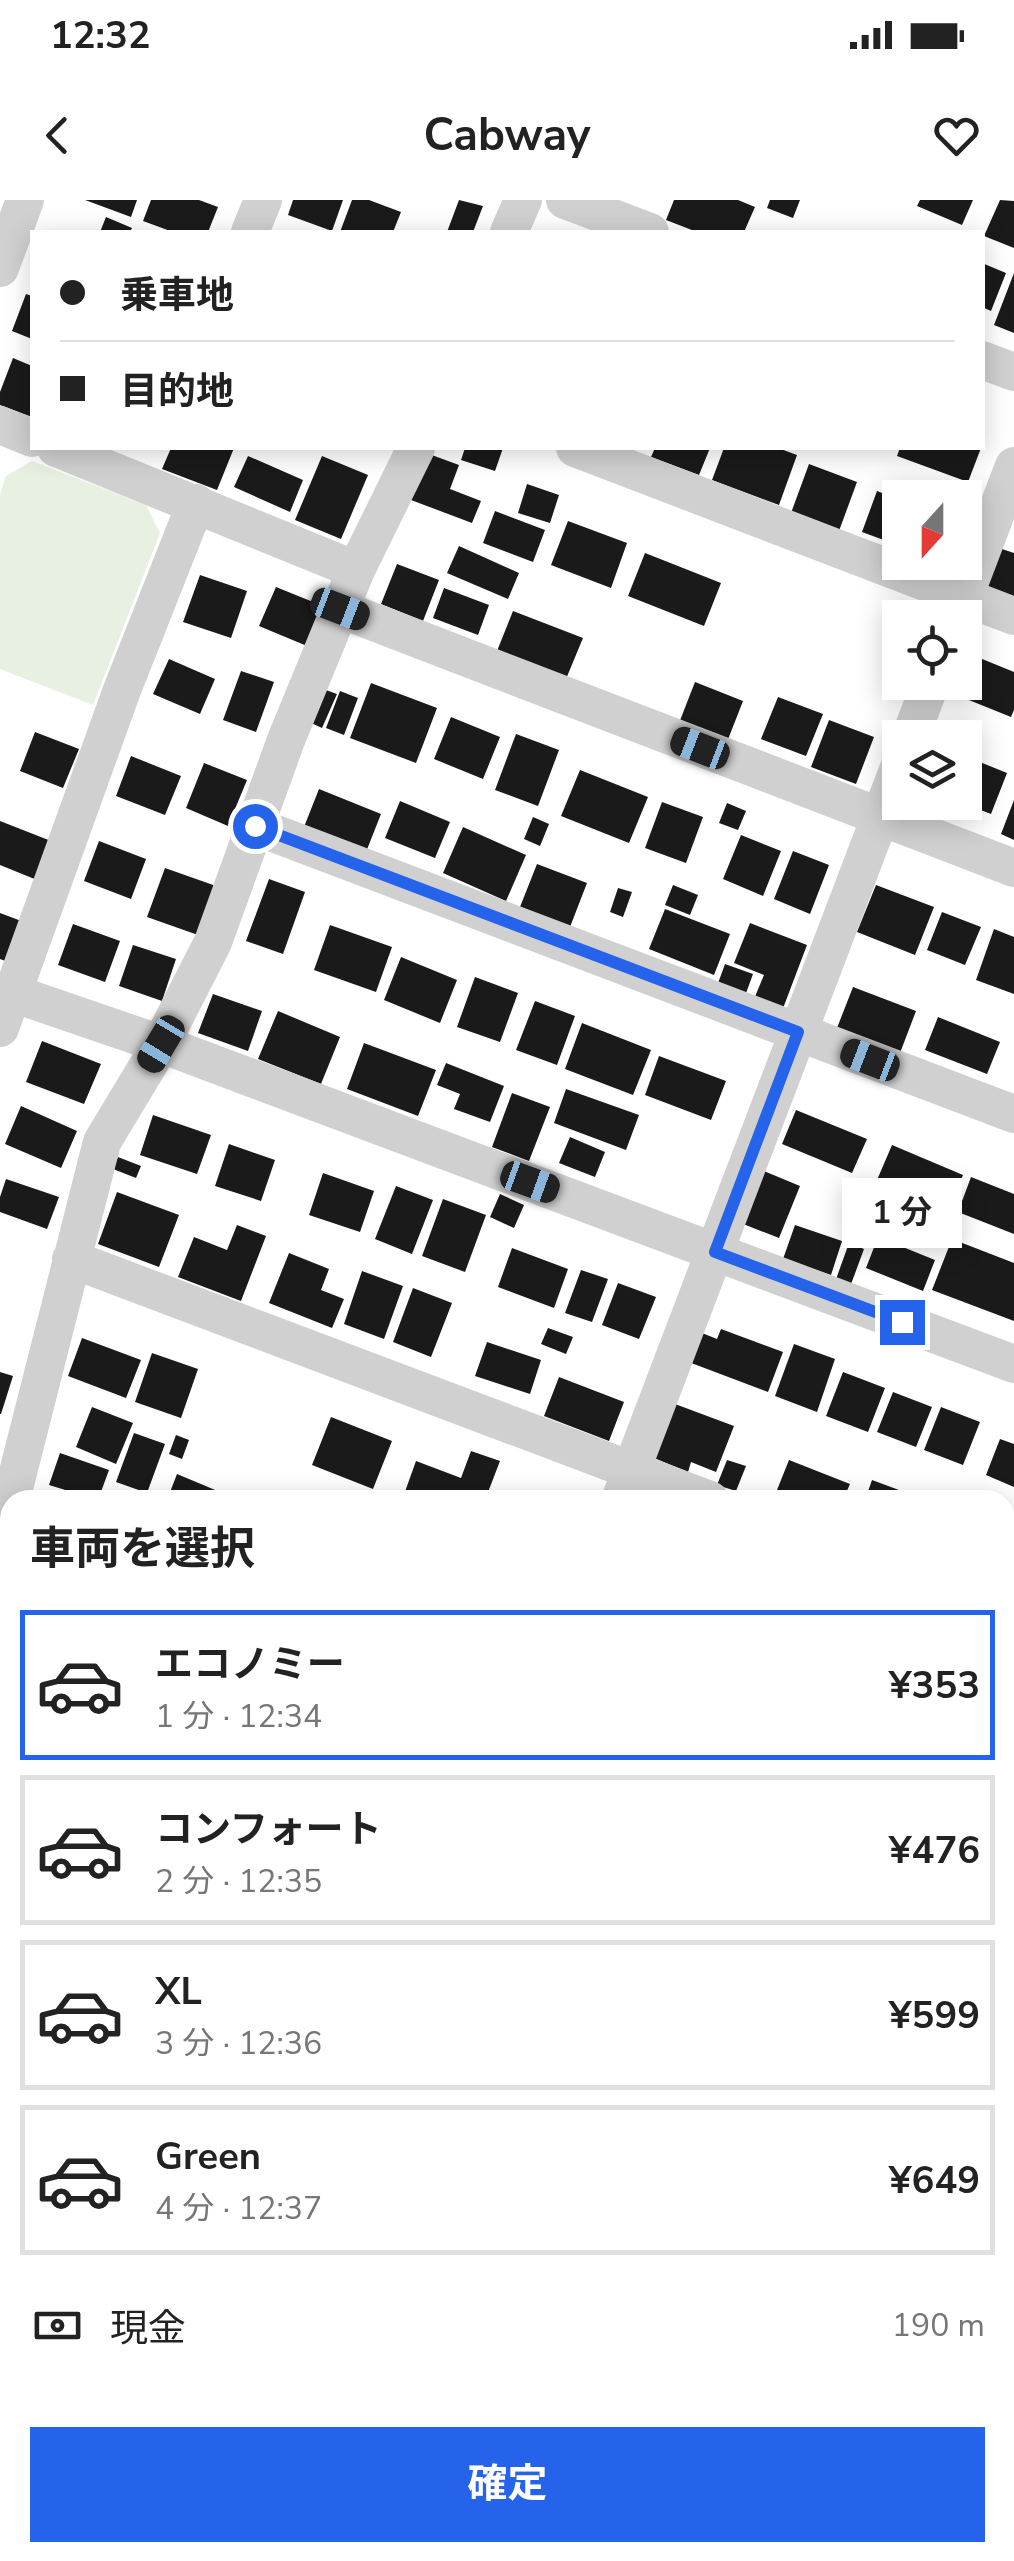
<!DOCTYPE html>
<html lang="ja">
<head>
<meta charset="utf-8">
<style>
	body { margin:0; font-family:"Nunito Sans","Noto Sans JP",sans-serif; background:#f6f6f6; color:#222; height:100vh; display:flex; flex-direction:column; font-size:38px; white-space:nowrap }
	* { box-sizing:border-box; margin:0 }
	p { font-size:32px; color:#767676 }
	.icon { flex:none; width:55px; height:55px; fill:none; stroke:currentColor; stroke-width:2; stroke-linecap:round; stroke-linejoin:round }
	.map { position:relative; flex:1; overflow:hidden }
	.drawer { position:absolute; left:0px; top:1290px; width:1015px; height:1072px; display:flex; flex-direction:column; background:#fff; border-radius:30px 30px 0 0; box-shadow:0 5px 25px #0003 }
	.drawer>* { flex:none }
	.hud { position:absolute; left:30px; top:30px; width:955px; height:220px; border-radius:0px; box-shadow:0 5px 25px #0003; display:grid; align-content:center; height:220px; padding:0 30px; background:#fff }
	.needle { width:65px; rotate:201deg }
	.fabs { position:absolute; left:882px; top:280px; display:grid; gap:20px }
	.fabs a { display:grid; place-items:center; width:100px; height:100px; border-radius:0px; background:#fff; box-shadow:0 5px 25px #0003; font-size:50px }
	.end { position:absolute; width:45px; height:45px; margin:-22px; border:12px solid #2563eb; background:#fff; box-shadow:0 0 0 5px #fff }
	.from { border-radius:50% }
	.bubble { position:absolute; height:70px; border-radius:0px; background:#fff; box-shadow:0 5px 25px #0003; font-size:32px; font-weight:700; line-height:70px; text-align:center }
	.car { position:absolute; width:30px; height:60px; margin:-30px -15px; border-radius:12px; box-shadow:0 0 8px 2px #0007; background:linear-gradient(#222 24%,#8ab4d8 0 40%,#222 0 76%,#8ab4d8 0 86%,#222 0) }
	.hud b { display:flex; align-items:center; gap:35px; height:95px; font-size:38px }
	.hud b+b { border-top:2px solid #e0e0e0 }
	.hud i { width:25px; height:25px; background:#222 }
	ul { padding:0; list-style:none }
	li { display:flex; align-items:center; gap:30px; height:150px; margin:0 20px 15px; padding:0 10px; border:5px solid #e0e0e0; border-radius:0px }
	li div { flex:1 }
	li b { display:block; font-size:38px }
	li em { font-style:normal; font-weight:700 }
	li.current { border-color:#2563eb }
	li>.icon { width:90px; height:90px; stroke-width:1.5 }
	h2 { padding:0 30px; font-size:45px; line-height:120px }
	.pay { display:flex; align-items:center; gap:25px; height:110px; padding:0 30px; font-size:38px }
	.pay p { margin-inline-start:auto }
	.cta { display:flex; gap:20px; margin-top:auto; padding:20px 30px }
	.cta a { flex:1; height:115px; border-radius:0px; background:#2563eb; color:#fff; font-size:40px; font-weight:700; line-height:115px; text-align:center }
	.status { display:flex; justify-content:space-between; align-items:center; height:70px; padding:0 50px; background:#fff; direction:ltr }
	.status svg { height:28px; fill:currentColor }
	header { display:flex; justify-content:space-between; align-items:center; height:130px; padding:0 30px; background:#fff; font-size:45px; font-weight:700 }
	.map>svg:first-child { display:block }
	.green { fill:#e7f0e1 }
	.building { fill:#1a1a1a }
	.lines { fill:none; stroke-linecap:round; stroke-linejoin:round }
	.minor { stroke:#d0d0d0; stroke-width:38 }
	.route { stroke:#2563eb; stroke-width:12 }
</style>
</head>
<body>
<div class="status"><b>12:32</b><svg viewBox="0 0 49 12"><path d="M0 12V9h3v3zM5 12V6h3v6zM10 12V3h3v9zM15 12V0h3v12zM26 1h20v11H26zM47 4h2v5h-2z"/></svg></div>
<header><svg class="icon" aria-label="back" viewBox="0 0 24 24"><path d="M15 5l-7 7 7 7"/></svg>Cabway<svg class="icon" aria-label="heart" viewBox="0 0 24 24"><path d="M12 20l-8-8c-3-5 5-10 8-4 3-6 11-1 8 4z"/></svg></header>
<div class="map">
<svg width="1014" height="2361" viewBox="0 0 1014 2361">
	<rect width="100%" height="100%" fill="#fff"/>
	<!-- green -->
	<path class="green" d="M32 261 146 305 160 333 93 505 0 469V294L6 276Z
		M0 2039 10 2042V2247L0 2245Z
		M682 2352 691 2361H208L202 2353Z"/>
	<!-- building -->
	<path class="building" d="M85 0H137L131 17Z
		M151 0H199L218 7 208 32H173L143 21Z
		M293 0H343L332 31 288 15Z
		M352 0H369L401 12 393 32H340Z
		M459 0 483 6 473 32H447Z
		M674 0H738L755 7 744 32H697L666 20Z
		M770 0H800L793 18 767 8Z
		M920 0H973L962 25 917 6Z
		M1000 0 1014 1V48L984 36Z
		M106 17 132 28 130 32H100Z
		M982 63 1006 73 991 111 982 107Z
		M1014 73V133L994 125Z
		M26 94 32 96V139L12 131Z
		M13 158 32 166V217L0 205V192Z
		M171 248H234L217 290 162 269Z
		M465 248H503L495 271 461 260Z
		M655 248H710L699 275 651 257Z
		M724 248H778L797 255 779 305 712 280Z
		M900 248H981L968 282 897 256Z
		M429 254 459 265 450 289 481 301 472 323 411 300Z
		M248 256 303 280 290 312 234 287Z
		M322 256 368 275 341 339 295 320Z
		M809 264 857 282 839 331 791 313Z
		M527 284 559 295 550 323 518 313Z
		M877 291 900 300V346L862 332Z
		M495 311 545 330 533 362 483 343Z
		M568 321 627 343 611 388 551 365Z
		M459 346 519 373 508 399 447 373Z
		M999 348 1014 353V398L984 387Z
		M645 353 721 383 704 426 628 396Z
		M397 364 439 380 423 421 381 404Z
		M200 375 247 391 231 438 183 422Z
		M276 387 323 406 307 446 259 426Z
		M444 388 489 405 478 435 433 418Z
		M513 411 583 438 566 479 497 451Z
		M965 452 1014 472V510L1011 517 949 492 953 482H965Z
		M169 459 215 479 200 514 153 494Z
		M241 471 274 482 256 532 223 520Z
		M695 482 743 501 727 542 679 523Z
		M371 483 437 508 416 563 350 538Z
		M323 489 337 494 322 528 309 522Z
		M340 491 358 498 344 535 326 528Z
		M778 497 823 514 806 556 761 539Z
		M451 517 500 537 483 579 434 559Z
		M829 520 874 537 856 584 811 567Z
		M35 532 79 549 63 588 20 571Z
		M516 534 559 550 538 606 495 590Z
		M131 556 181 576 165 615 116 596Z
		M965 556 1007 573 991 614 965 604Z
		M204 563 247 580 228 626 186 608Z
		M580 570 648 597 629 643 561 616Z
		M319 589 381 614 366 652 304 627Z
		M1014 600V640L1001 634Z
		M400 601 450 622 435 658 385 638Z
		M662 602 703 617 686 663 645 648Z
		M727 603 746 611 738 630 719 623Z
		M533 617 549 624 540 646 524 639Z
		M0 621 51 641 37 680 0 665Z
		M463 627 526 655 506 701 443 673Z
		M741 635 781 651 763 696 723 679Z
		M99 641 146 659 131 699 84 681Z
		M793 651 829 665 810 714 774 699Z
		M537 664 587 683 570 727 520 707Z
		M165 668 216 686 198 735 147 717Z
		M269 679 305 692 283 754 246 741Z
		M673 685 698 695 690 715 665 705Z
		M876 685 934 707 915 755 857 732Z
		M618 688 632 692 623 717 610 712Z
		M665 709 730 734 714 775 649 749Z
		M942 712 981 727 965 765 927 750Z
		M0 713 24 722 8 762 0 759Z
		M750 723 807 745 782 811 754 799 764 775 734 763Z
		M73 724 120 741 105 782 58 765Z
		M330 725 392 747 376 792 314 770Z
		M994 729 1014 737V794L976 780Z
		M133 745 176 759 162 801 119 786Z
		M401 757 457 780 440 823 384 800Z
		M725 764 753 774 745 796 717 786Z
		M475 777 518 793 500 842 457 827Z
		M853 787 916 811 900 853 837 828Z
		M213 794 262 811 248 851 198 833Z
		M535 801 575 816 557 865 516 850Z
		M278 811 340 837 321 884 258 859Z
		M938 817 1000 842 987 874 925 850Z
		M582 823 651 850 633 895 565 869Z
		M42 841 101 864 84 904 26 882Z
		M364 843 436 870 418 916 347 889Z
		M659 856 726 881 711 920 645 895Z
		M446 863 504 886 490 922 454 909 460 894 437 885Z
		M566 889 639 915 626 950 554 923Z
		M512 893 550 907 529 961 492 947Z
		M21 906 77 931 61 968 5 944Z
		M796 910 867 939 852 973 782 944Z
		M153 915 211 935 197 974 140 955Z
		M570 937 605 952 595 977 559 963Z
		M229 944 275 960 261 1001 215 986Z
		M892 945 963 975 948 1010 877 980Z
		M118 957 141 966 136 978 113 969Z
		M759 969 800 986 779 1038 738 1022Z
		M323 973 374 991 360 1032 309 1015Z
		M971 977 1014 994V1034L958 1012Z
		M6 979 59 997 47 1029 0 1012V997Z
		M396 986 433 1000 412 1054 375 1039Z
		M117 992 179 1015 159 1067 98 1044Z
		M500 994 524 1005 514 1028 490 1017Z
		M443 999 486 1015 465 1072 422 1056Z
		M237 1025 266 1036 241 1101 178 1077 194 1037 227 1050Z
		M795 1025 842 1041 831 1075 783 1059Z
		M878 1037 935 1060 923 1091 866 1068Z
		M952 1039 1014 1063V1121L932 1090Z
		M849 1043 864 1049 850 1087 835 1082Z
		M512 1048 568 1069 554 1108 498 1087Z
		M289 1053 329 1069 321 1090 344 1099 332 1128 269 1103Z
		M581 1070 608 1079 592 1122 565 1113Z
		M362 1071 403 1086 384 1139 344 1124Z
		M618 1083 656 1097 639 1139 602 1125Z
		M413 1088 452 1103 431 1157 393 1142Z
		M548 1128 573 1137 566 1154 541 1144Z
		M721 1129 783 1152 768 1192 686 1161 697 1131 717 1139Z
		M82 1138 141 1160 126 1198 68 1176Z
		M487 1142 541 1160 530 1194 475 1176Z
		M794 1144 835 1159 817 1212 775 1196Z
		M152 1153 198 1169 181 1218 135 1202Z
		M0 1172 13 1176 1 1214H0Z
		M843 1172 885 1188 868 1232 826 1216Z
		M559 1177 624 1202 609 1241 544 1216Z
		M893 1192 932 1207 916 1247 877 1232Z
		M675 1204 734 1226 716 1272 691 1262 688 1272 654 1258Z
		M92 1207 133 1223 116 1264 76 1247Z
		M941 1207 980 1222 963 1265 924 1250Z
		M331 1217 392 1241 373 1289 312 1265Z
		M134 1233 165 1244 147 1293 116 1282Z
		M176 1235 189 1240 182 1259 169 1254Z
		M1000 1239 1014 1244V1287L986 1275Z
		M471 1251 500 1261 485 1300H402L416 1261 461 1278Z
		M60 1253 109 1270 98 1300 49 1285Z
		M727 1260 746 1266 736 1291 717 1285Z
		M789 1260 850 1284 843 1300H773Z
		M177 1274 239 1300H167Z
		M872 1280 926 1300H865Z
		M0 1455 10 1459V1507L0 1503Z
		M0 1608 10 1612V1656L0 1652Z
		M10 1859V1905L0 1902V1884Z
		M1014 1862V1911L1005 1907V1884Z
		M1005 1982 1014 1986V2017L1005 2039Z
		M1005 2108 1014 2112V2157L1005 2154Z
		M1005 2229 1014 2232V2285L1005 2281Z
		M94 2352 91 2361H55L32 2353Z"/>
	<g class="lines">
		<!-- minor -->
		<path class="minor" d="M565 0 650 32
			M250 32 263 0
			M509 32 523 0
			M0 68 25 0
			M982 160 1014 172
			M0 225 32 238
			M56 248 356 370
			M575 248 1014 416
			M340 409 1014 668
			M956 418 1014 266
			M910 538 931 482
			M255 626 1014 914
			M12 793 161 844 1014 1164
			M0 828 122 490 196 303
			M71 1059 710 1300
			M11 1300 102 942 161 844 213 742 286 540 356 370 416 248
			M620 1300 900 565
			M0 1337 10 1302
			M1005 1413 1014 1416
			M0 1531 10 1535
			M1005 1659 1014 1663
			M0 1795 10 1798
			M1005 1802 1014 1778
			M1005 1949 1014 1953
			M1005 2183 1014 2187
			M0 2259 10 2261
			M171 2352 177 2361
			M281 2352 290 2361
			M850 2352 873 2361
			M791 2361 794 2352"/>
	</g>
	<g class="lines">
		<!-- route -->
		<path class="route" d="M255 626 798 832 715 1052 902 1122"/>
	</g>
</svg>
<div class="fabs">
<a><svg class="needle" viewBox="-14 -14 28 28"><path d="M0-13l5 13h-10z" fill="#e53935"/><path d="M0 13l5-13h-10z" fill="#767676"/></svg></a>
<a><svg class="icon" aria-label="locate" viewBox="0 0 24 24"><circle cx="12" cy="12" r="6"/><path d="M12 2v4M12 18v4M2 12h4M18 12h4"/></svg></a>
<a><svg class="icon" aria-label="layers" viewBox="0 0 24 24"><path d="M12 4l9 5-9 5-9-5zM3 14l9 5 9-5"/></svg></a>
</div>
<i class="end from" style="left:255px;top:626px"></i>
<i class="end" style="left:902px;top:1122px"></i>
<div class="bubble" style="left:842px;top:978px;width:120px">1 分</div>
<i class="car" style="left:340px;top:409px;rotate:111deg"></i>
<i class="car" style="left:700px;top:548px;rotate:291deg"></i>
<i class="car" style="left:161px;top:844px;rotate:211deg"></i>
<i class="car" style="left:870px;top:860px;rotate:291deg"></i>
<i class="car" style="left:530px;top:982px;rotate:110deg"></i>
<div class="hud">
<b><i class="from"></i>乗車地</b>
<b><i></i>目的地</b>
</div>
<section class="drawer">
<h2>車両を選択</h2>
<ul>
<li class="current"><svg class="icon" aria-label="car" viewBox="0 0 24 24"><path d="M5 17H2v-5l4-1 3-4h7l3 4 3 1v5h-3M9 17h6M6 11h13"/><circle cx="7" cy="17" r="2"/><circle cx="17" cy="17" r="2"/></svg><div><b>エコノミー</b><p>1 分 · 12:34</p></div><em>¥353</em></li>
<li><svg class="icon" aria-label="car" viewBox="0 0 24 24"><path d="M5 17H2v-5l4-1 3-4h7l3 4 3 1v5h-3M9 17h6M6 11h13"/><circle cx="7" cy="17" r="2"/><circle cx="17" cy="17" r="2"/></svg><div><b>コンフォート</b><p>2 分 · 12:35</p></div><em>¥476</em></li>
<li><svg class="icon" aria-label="car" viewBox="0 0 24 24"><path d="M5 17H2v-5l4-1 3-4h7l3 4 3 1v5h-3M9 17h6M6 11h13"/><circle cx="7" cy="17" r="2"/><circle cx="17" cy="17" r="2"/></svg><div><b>XL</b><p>3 分 · 12:36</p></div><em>¥599</em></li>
<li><svg class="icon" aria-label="car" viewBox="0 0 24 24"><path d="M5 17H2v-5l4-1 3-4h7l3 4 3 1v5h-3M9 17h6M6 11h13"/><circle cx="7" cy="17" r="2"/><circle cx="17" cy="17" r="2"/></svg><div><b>Green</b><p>4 分 · 12:37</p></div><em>¥649</em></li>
</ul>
<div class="pay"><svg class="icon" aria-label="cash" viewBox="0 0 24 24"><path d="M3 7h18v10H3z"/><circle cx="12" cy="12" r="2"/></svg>現金<p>190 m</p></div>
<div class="cta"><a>確定</a></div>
</section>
</div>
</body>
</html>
